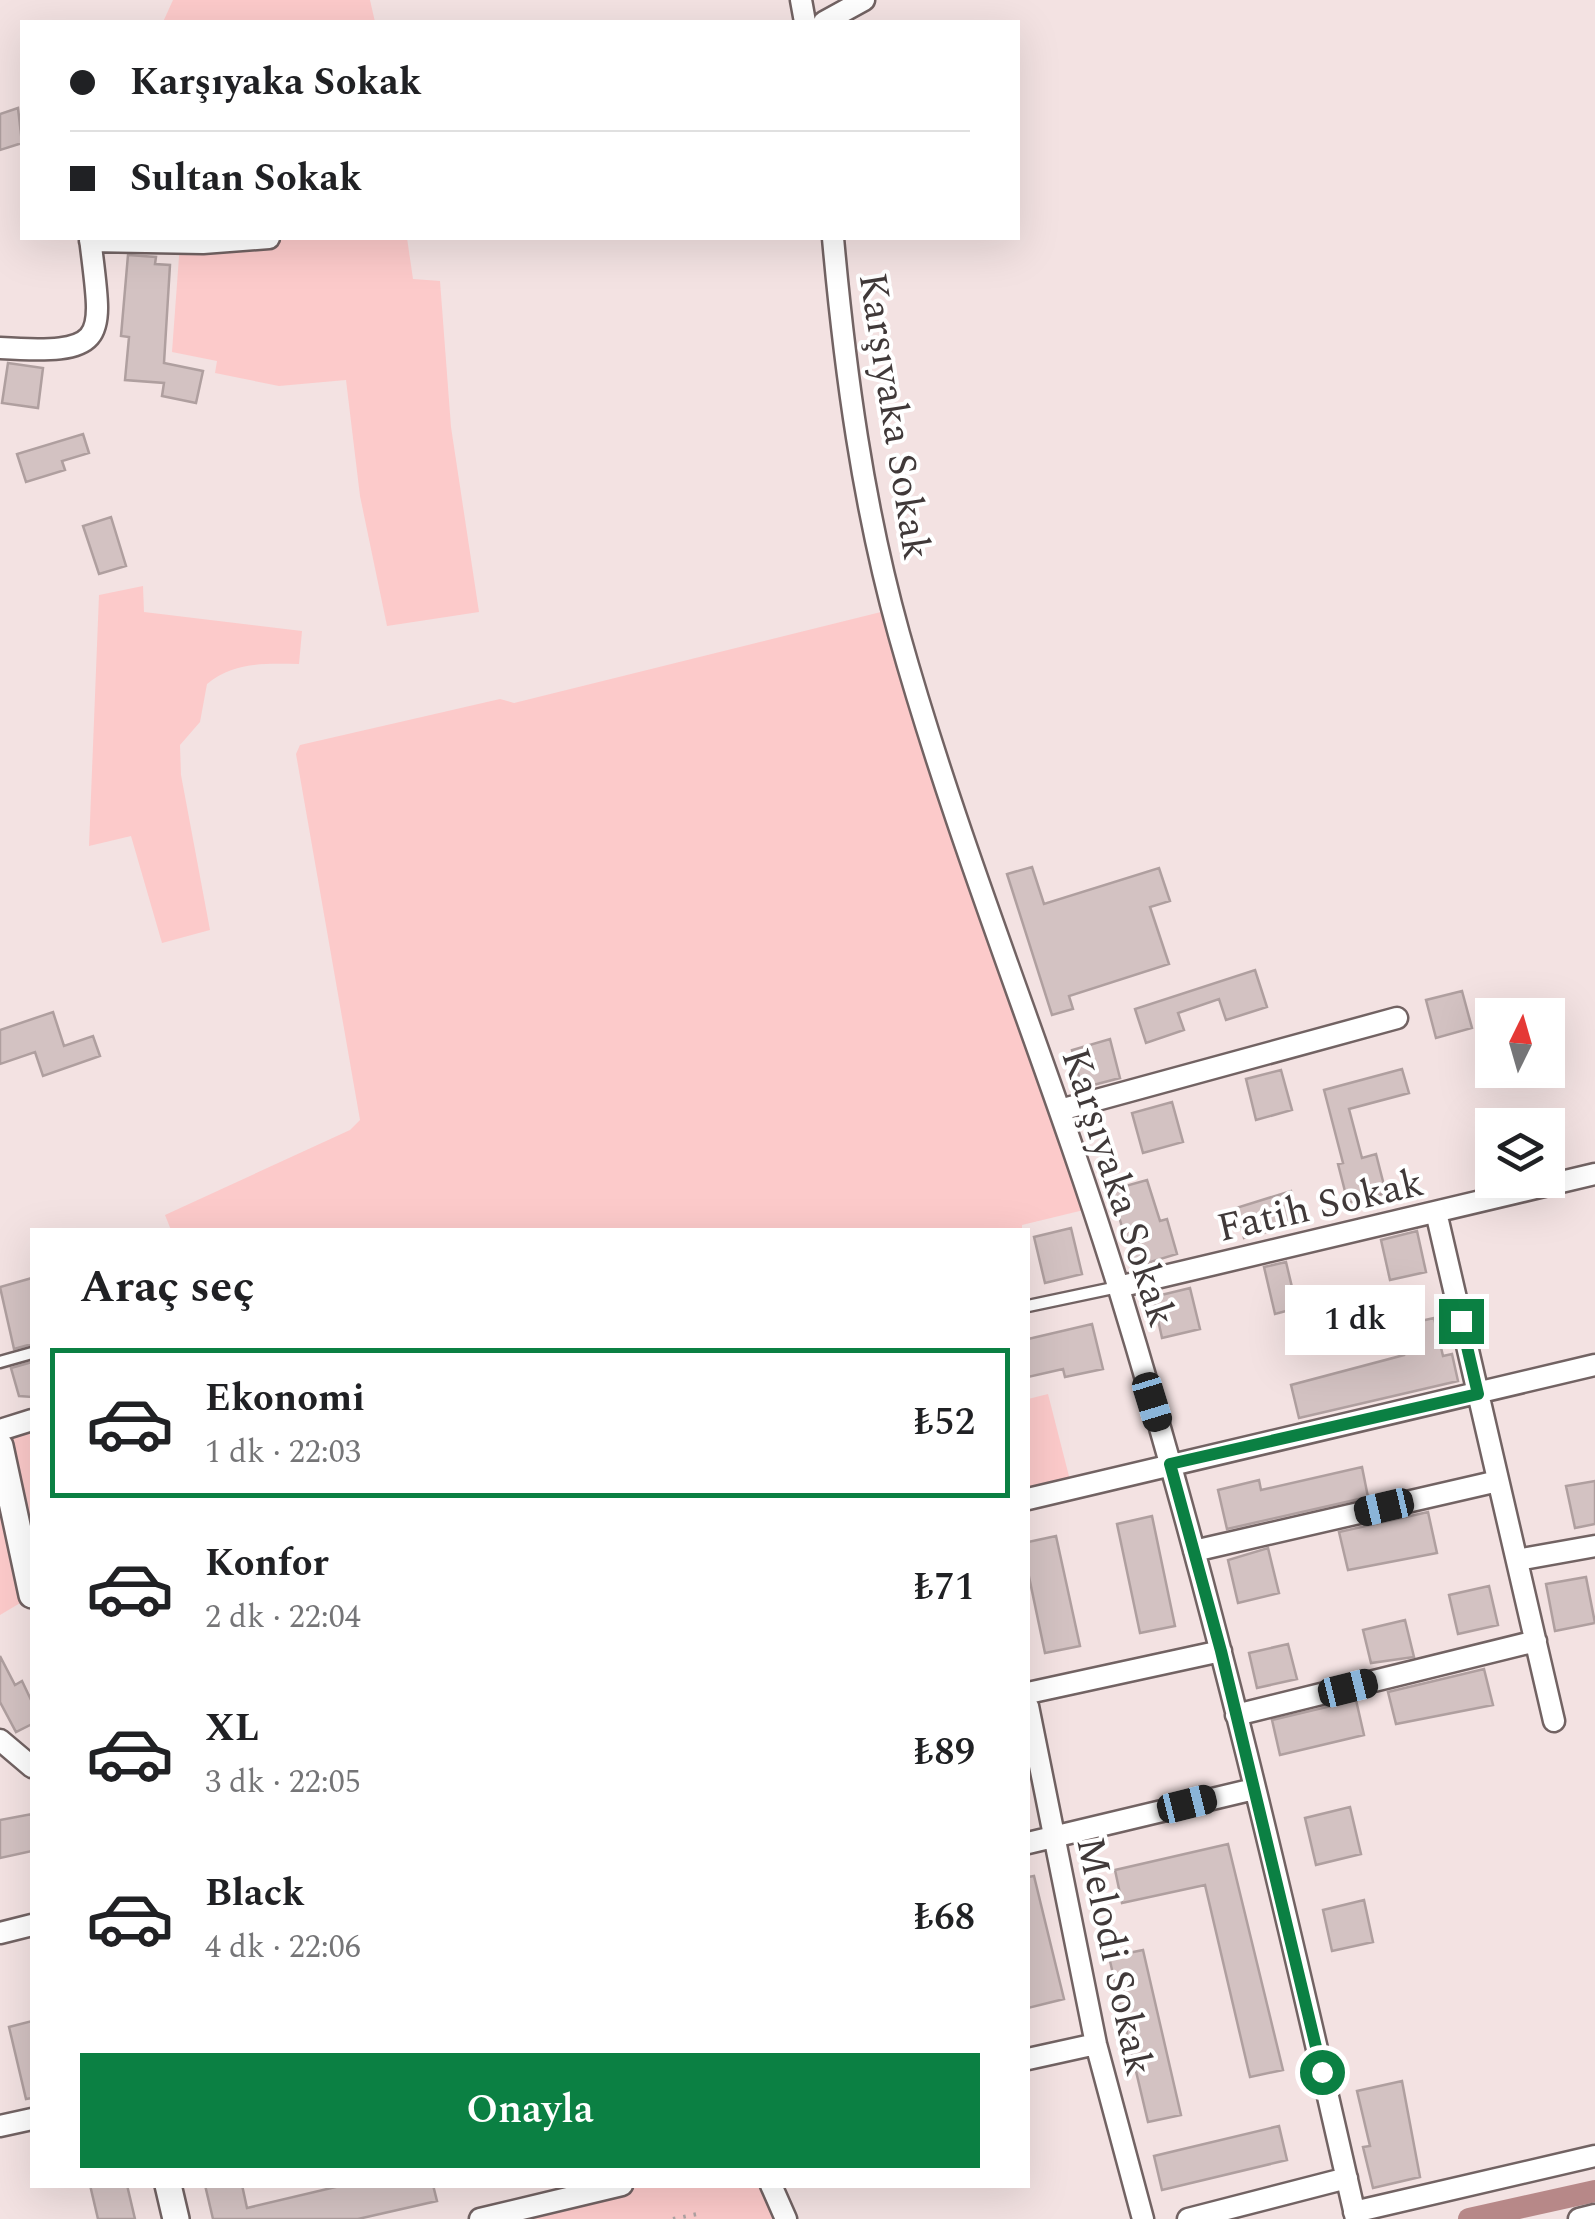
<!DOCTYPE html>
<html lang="tr">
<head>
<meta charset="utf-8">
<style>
	body { margin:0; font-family:Spectral,serif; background:#f6f6f6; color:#202124; height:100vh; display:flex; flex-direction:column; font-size:38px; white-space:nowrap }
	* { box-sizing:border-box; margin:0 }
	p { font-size:32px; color:#757577 }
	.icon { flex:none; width:55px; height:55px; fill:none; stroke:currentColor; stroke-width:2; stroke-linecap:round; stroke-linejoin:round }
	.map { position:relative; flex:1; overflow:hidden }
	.sheet { position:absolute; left:30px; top:1228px; width:1000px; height:960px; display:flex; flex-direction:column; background:#fff; border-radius:0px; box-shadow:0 10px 40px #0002 }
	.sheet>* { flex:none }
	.guide { position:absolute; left:20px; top:20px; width:1000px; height:220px; border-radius:0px; box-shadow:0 10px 40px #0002; display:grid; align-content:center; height:220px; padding:0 50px; background:#fff }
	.needle { width:65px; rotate:5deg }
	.controls { position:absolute; left:1475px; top:998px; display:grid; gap:20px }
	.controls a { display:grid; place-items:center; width:90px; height:90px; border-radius:0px; background:#fff; box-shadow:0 10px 40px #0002; font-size:50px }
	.end { position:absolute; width:45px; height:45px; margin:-22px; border:12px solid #0b8043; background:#fff; box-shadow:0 0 0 5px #fff }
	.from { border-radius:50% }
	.bubble { position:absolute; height:70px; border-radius:0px; background:#fff; box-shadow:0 10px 40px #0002; font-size:32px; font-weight:600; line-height:70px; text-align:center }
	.car { position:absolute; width:30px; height:60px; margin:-30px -15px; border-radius:12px; box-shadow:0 0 8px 2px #0007; background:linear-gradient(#222 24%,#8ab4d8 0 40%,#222 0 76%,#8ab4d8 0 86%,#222 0) }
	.guide b { display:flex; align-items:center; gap:35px; height:95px; font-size:38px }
	.guide b+b { border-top:2px solid #e0e0e0 }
	.guide i { width:25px; height:25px; background:#202124 }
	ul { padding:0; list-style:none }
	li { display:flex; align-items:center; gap:30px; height:150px; margin:0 20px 15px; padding:0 30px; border:5px solid transparent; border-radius:0px }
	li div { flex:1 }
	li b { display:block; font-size:38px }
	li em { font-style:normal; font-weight:600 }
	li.on { border-color:#0b8043 }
	li>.icon { width:90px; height:90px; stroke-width:1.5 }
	h2 { padding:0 50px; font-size:45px; line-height:120px }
	.primary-button { display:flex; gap:20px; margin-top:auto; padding:20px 50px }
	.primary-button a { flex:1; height:115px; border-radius:0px; background:#0b8043; color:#fff; font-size:40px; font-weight:600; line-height:115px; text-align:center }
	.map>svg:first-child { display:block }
	.green { fill:#fccaca }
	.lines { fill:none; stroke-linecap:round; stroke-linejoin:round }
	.canal { stroke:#b78888; stroke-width:22 }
	.building { fill:#d3c2c2; stroke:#af9f9f; stroke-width:2.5 }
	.service-casing { stroke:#726363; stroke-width:15 }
	.minor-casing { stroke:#726363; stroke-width:25 }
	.tertiary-casing { stroke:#726363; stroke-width:30 }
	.path { stroke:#b1a3a3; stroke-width:4; stroke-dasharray:2.5 8; stroke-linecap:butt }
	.service { stroke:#fff; stroke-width:10 }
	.minor { stroke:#fff; stroke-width:20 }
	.tertiary { stroke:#fff; stroke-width:25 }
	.route { stroke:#0b8043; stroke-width:12 }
	.labels { text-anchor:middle; stroke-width:8; stroke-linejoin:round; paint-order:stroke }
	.street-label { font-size:40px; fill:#403939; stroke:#fff }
</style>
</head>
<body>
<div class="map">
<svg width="1595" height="2219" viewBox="0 0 1595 2219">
	<rect width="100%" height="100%" fill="#f3e2e2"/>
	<!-- green -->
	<path class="green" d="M173 0H370L375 22H163Z
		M90 238H407L413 279 440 281 451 427 479 612 387 626 360 496 346 380 279 386 215 373 217 361 172 352 180 243Z
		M143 586 144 612 302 631 299 664C264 664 235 661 207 684L200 722 180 745 181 775 210 930 162 943 131 836 89 846 99 595Z
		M893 609 1092 1208 1022 1225V1230H171L165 1215 350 1130 360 1120 296 754 300 745 500 699 514 703Z
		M1048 1394 1072 1488 1028 1499V1399Z
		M32 1420V1596L0 1615V1507L11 1506 0 1430Z
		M622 2185H771L786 2219H527L525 2208Z"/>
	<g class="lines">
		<!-- canal -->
		<path class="canal" d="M1469 2219 1595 2191"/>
	</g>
	<!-- building -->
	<path class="building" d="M18 108 22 143 0 150V114Z
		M128 255 156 257 155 264 170 265 164 363 203 371 196 403 162 396 164 383 125 380 129 337 121 336Z
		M8 363 43 368 38 408 2 403Z
		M83 434 89 453 62 461 65 470 26 482 17 454Z
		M111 517 126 566 99 574 83 526Z
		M1032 867 1044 904 1159 868 1170 901 1150 907 1169 964 1069 996 1073 1009 1052 1015 1007 874Z
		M1255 970 1267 1007 1226 1020 1219 999 1178 1013 1184 1030 1146 1043 1135 1009Z
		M1462 991 1472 1028 1436 1038 1426 1000Z
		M53 1012 64 1046 93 1036 100 1056 43 1076 35 1052 0 1064V1030Z
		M1110 1039 1120 1078 1082 1088 1072 1050Z
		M1402 1069 1409 1093 1349 1109 1362 1158 1376 1154 1386 1193 1348 1203 1338 1164 1343 1163 1324 1090Z
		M1281 1070 1292 1110 1256 1120 1246 1079Z
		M1172 1102 1183 1142 1143 1153 1132 1113Z
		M1147 1180 1160 1221 1167 1219 1177 1254 1134 1267 1111 1190Z
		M1291 1191 1300 1223 1244 1238 1236 1208Z
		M1071 1228 1082 1274 1045 1283 1034 1237Z
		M1417 1231 1426 1272 1390 1280 1381 1240Z
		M1286 1262 1297 1308 1275 1314 1264 1267Z
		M32 1278V1344L14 1349 0 1287Z
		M1190 1288 1200 1329 1162 1338 1153 1297Z
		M1434 1318 1443 1356 1452 1354 1458 1381 1299 1418 1291 1385 1404 1355 1398 1326Z
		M1092 1324 1103 1369 1065 1377 1063 1369 1028 1377V1339Z
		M32 1362V1397L19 1396 11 1368Z
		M1362 1467 1368 1497 1227 1529 1218 1490 1259 1480 1261 1490Z
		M1595 1481V1524L1575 1528 1566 1486Z
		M1428 1512 1437 1553 1348 1570 1339 1532Z
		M1152 1516 1175 1626 1140 1633 1117 1524Z
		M1056 1536 1080 1646 1045 1653 1028 1572V1542Z
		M1268 1548 1279 1593 1238 1603 1228 1560Z
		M1586 1577 1595 1623 1555 1631 1546 1584Z
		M1489 1586 1498 1625 1458 1634 1449 1595Z
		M1405 1620 1414 1657 1371 1663 1363 1630Z
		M1288 1644 1297 1679 1257 1688 1249 1653Z
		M0 1656 15 1685 22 1681 32 1702V1724L16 1732 0 1702Z
		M1484 1669 1493 1705 1396 1724 1388 1692Z
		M1356 1700 1364 1735 1280 1755 1272 1720Z
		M1350 1807 1361 1854 1316 1865 1305 1818Z
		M32 1814V1851L0 1858V1820Z
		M1228 1844 1283 2070 1250 2077 1205 1885 1122 1903 1115 1870Z
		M1034 1876 1064 1999 1028 2008V1877Z
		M1364 1900 1373 1942 1332 1951 1323 1910Z
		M1143 1950 1181 2115 1148 2122 1109 1957Z
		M32 2021V2098L26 2099 9 2027Z
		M1402 2081 1420 2177 1373 2188 1363 2147 1370 2146 1357 2091Z
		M1279 2126 1287 2160 1162 2190 1154 2156Z
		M90 2185H127L135 2219H98Z
		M205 2185H242L247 2208 344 2185H433L437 2201 358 2219H213Z"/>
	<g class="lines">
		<defs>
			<path id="service" d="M1028 1306 1118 1287
				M0 1362 32 1353"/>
			<path id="minor" d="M801 0 805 22
				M824 22 864 0
				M833 238C845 371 863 505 899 634 961 856 1051 1069 1119 1289 1213 1595 1285 1907 1356 2219
				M90 241 203 243 269 238
				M0 348C112 355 102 339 90 238
				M1060 1110 1397 1018
				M1436 1212 1554 1721
				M1118 1287 1595 1174
				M0 1430 32 1420
				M1028 1499 1595 1365
				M1194 1551 1498 1481
				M1517 1560 1595 1546
				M1028 1693 1221 1651
				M1028 1706 1096 2044 1143 2219
				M1236 1715 1536 1641
				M0 1740 32 1767
				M1028 1843 1254 1789
				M0 1933 32 1925
				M1028 2059 1096 2044
				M0 2126 32 2119
				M771 2185 786 2219
				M1354 2212 1595 2156
				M480 2219 622 2185
				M1188 2219 1347 2178
				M1579 2219 1595 2215"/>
			<path id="tertiary" d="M0 1446 32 1595
				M168 2185 176 2219"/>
		</defs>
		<!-- service casing -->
		<use href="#service" class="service-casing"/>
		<!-- minor casing -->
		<use href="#minor" class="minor-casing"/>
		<!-- tertiary casing -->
		<use href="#tertiary" class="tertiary-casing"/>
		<!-- path -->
		<path class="path" d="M673 2219 697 2214 698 2219"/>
		<!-- service -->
		<use href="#service" class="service"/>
		<!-- minor -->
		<use href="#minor" class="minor"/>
		<!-- tertiary -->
		<use href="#tertiary" class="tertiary"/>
	</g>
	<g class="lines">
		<!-- route -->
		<path class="route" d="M1322 2072 1221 1651 1170 1464 1478 1394 1461 1321"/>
	</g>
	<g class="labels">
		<!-- street labels -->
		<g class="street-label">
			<text transform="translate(896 416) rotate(81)" y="14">Karşıyaka Sokak</text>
			<text transform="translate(1120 1187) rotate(72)" y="14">Karşıyaka Sokak</text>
			<text transform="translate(1320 1204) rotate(-13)" y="14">Fatih Sokak</text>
			<text transform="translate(1116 1956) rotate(78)" y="14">Melodi Sokak</text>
		</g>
	</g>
</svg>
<div class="controls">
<a><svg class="needle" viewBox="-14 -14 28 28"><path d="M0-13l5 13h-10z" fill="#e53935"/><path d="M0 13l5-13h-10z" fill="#757577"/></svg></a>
<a><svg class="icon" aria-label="layers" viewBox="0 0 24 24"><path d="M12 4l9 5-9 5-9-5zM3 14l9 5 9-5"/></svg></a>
</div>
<i class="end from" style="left:1322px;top:2072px"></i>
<i class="end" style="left:1461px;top:1321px"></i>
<div class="bubble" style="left:1285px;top:1285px;width:140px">1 dk</div>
<i class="car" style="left:1152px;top:1402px;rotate:163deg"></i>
<i class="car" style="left:1384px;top:1507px;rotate:257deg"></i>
<i class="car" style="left:1348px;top:1688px;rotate:76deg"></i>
<i class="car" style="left:1187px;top:1804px;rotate:76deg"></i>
<div class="guide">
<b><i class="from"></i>Karşıyaka Sokak</b>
<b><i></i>Sultan Sokak</b>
</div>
<section class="sheet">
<h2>Araç seç</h2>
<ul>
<li class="on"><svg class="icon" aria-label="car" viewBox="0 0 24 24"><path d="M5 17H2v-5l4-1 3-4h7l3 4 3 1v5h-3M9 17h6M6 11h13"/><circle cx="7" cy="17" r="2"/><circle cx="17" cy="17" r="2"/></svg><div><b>Ekonomi</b><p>1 dk · 22:03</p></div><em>₺52</em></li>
<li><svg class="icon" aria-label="car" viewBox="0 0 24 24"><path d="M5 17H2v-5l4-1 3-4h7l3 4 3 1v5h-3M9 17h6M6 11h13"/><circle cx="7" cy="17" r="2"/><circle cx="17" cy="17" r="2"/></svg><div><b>Konfor</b><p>2 dk · 22:04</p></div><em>₺71</em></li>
<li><svg class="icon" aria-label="car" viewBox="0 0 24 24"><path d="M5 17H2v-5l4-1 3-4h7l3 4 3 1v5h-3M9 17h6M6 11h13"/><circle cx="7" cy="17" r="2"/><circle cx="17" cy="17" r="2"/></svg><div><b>XL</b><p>3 dk · 22:05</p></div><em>₺89</em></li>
<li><svg class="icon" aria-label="car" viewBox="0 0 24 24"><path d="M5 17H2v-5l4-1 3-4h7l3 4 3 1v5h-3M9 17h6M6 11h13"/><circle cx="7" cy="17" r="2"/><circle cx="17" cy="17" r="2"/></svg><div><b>Black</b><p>4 dk · 22:06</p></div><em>₺68</em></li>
</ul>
<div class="primary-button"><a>Onayla</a></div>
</section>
</div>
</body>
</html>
